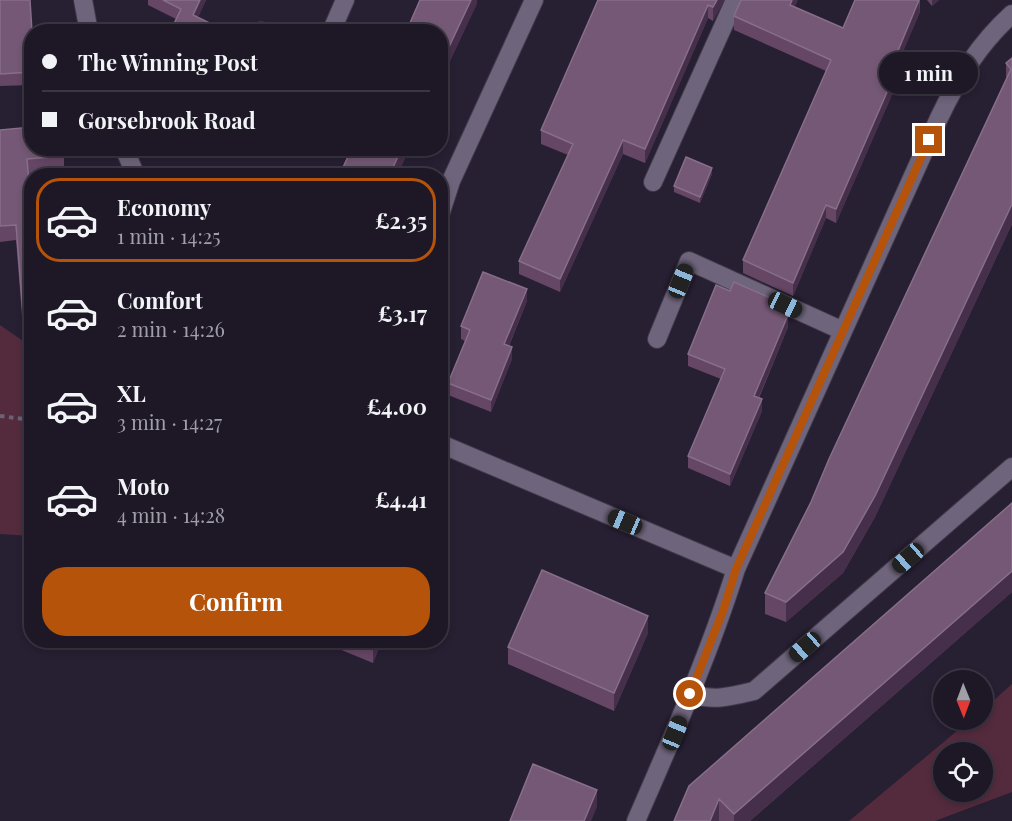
<!DOCTYPE html>
<html lang="en">
<head>
<meta charset="utf-8">
<style>
	body { margin:0; font-family:"Playfair Display",serif; background:#25202e; color:#f1f3f6; height:100vh; display:flex; flex-direction:column; font-size:22px; white-space:nowrap }
	* { box-sizing:border-box; margin:0 }
	p { font-size:20px; color:#a09fa7 }
	.icon { flex:none; width:33px; height:33px; fill:none; stroke:currentColor; stroke-width:2; stroke-linecap:round; stroke-linejoin:round }
	.map { position:relative; flex:1; overflow:hidden }
	.drawer { position:absolute; left:24px; top:168px; width:424px; height:480px; display:flex; flex-direction:column; background:#1d1726; border-radius:24px; box-shadow:0 3px 9px #0003,0 0 0 2px #3b3643 }
	.drawer>* { flex:none }
	.hud { position:absolute; left:24px; top:24px; width:424px; height:132px; border-radius:24px; box-shadow:0 3px 9px #0003,0 0 0 2px #3b3643; display:grid; align-content:center; height:132px; padding:0 18px; background:#1d1726 }
	.needle { width:39px; rotate:179deg }
	.fabs { position:absolute; left:933px; top:670px; display:grid; gap:12px }
	.fabs a { display:grid; place-items:center; width:60px; height:60px; border-radius:50%; background:#1d1726; box-shadow:0 3px 9px #0003,0 0 0 2px #3b3643; font-size:30px }
	.end { position:absolute; width:27px; height:27px; margin:-14px; border:8px solid #b45309; background:#fff; box-shadow:0 0 0 3px #fff }
	.from { border-radius:50% }
	.bubble { position:absolute; height:42px; border-radius:21px; background:#1d1726; box-shadow:0 3px 9px #0003,0 0 0 2px #3b3643; font-size:20px; font-weight:700; line-height:42px; text-align:center }
	.car { position:absolute; width:18px; height:36px; margin:-18px -9px; border-radius:8px; box-shadow:0 0 4px 2px #0007; background:linear-gradient(#222 24%,#8ab4d8 0 40%,#222 0 76%,#8ab4d8 0 86%,#222 0) }
	.hud b { display:flex; align-items:center; gap:21px; height:57px; font-size:22px }
	.hud b+b { border-top:2px solid #3b3643 }
	.hud i { width:15px; height:15px; background:#f1f3f6 }
	ul { padding:10px 0 0; list-style:none }
	li { display:flex; align-items:center; gap:18px; height:84px; margin:0 12px 9px; padding:0 6px; border:3px solid transparent; border-radius:24px }
	li div { flex:1 }
	li b { display:block; font-size:22px }
	li em { font-style:normal; font-weight:700 }
	li.current { border-color:#b45309 }
	li>.icon { width:54px; height:54px; stroke-width:1.5 }
	.primary-button { display:flex; gap:12px; margin-top:auto; padding:12px 18px }
	.primary-button a { flex:1; height:69px; border-radius:24px; background:#b45309; color:#fff; font-size:24px; font-weight:700; line-height:69px; text-align:center }
	.map>svg:first-child { display:block }
	.green { fill:#532b3d; fill-rule:evenodd }
	.lines { fill:none; stroke-linecap:round; stroke-linejoin:round }
	.minor-casing { stroke:#413a4a; stroke-width:20 }
	.path { stroke:#6b6375; stroke-width:4; stroke-dasharray:4.5 4.5; stroke-linecap:butt }
	.minor { stroke:#6e647b; stroke-width:18 }
	.wall { fill:#654665 }
	.shaded-wall { fill:#462f4a }
	.building { fill:#745875; stroke:#876e89; stroke-width:1.5 }
	.route { stroke:#b45309; stroke-width:8 }
</style>
</head>
<body>
<div class="map">
<svg width="1012" height="821" viewBox="0 0 1012 821">
	<rect width="100%" height="100%" fill="#271f32"/>
	<!-- green -->
	<path class="green" d="M0 325 26 343 31 342V536L0 534Z
		M1012 684V792L935 821H849L970 720H982L983 710ZM944 753H982V792H944Z"/>
	<g class="lines">
		<defs>
			<path id="minor" d="M83 0 89 32
				M261 31V32
				M331 32 345 0
				M124 148 136 176
				M653 182 735 0
				M441 212 451 181 534 0
				M657 339 689 261 843 331
				M441 444 736 569
				M690 694C715 701 729 697 754 691L1012 467
				M636 821C672 738 709 655 736 569L939 118C958 78 979 44 1012 14"/>
		</defs>
		<!-- minor casing -->
		<use href="#minor" class="minor-casing"/>
		<!-- path -->
		<path class="path" d="M0 416 32 420"/>
		<!-- minor -->
		<use href="#minor" class="minor"/>
	</g>
	<!-- wall -->
	<path class="wall" d="M0 0 32 32V85L0 86Z
		M148 0H206L198 17 222 32 176 19 148 5Z
		M598 0H724L713 21 708 18 645 163 623 154 560 292 519 274V261L568 155 541 144V130Z
		M920 0V12L899 60 901 74 836 223 826 218 793 296 743 273V260L826 71 734 30V16L795 7 843 28Z
		M927 0H939L932 6Z
		M1012 58V224L875 517 843 573 786 622 765 614V593L811 502 1006 81V63Z
		M0 130 64 156V171L28 174 32 219V329H23L16 240 0 242Z
		M712 174 700 203 674 192V186Z
		M527 301 509 346 512 359 491 412 448 395V383L465 341 461 339V326Z
		M784 313 788 327 759 398 762 411 730 486 688 468V456L721 379 688 366V354Z
		M1012 503V592L750 821H674Z
		M648 633 614 711 508 664V647Z
		M317 640H382L373 663Z"/>
	<!-- shaded-wall -->
	<path class="shaded-wall" d="M200 0H206L193 27V15Z
		M471 0H477V4L441 81V64Z
		M717 0H724L713 21V7Z
		M792 0H798L790 18V5Z
		M919 0 920 12 895 71V58Z
		M932 0H939L932 6Z
		M708 5V18L645 163V149Z
		M901 60V74L836 223V209Z
		M623 140V154L560 292V279Z
		M402 148H410L397 176H389Z
		M712 168V174L700 203V197Z
		M1012 204V224L875 517 843 573 786 622V602Z
		M826 205V218L793 296V283Z
		M527 289V301L504 357V344Z
		M788 315V327L754 408V396Z
		M512 347V359L491 412V400Z
		M762 399V411L730 486V474Z
		M1012 571V592L750 821H734V814Z
		M648 616V633L614 711V693Z
		M373 640H382L373 663Z
		M597 790V807L591 821H584Z
		M719 799V821H710Z"/>
	<!-- building -->
	<path class="building" d="M0 0H30L32 32V72L0 74Z
		M163 0H200L193 15 222 29 220 32H170L181 9Z
		M420 0H471L441 64V32H406Z
		M598 0H717L713 7 708 5 645 149 623 140 560 279 519 261 573 144 541 130Z
		M741 0H792L790 5 843 28 855 0H919L895 58 901 60 836 209 826 205 793 283 743 260 831 60 734 16Z
		M1012 58V204L875 496 843 552 786 602 765 593 811 502 829 459 1011 69 1006 63Z
		M32 127V148H64V156L27 159 32 219V313L23 314 16 225 0 226V130Z
		M352 148H402L389 176H339Z
		M686 157 712 168 700 197 674 186Z
		M483 272 527 289 504 344 512 347 491 400 448 383 470 330 461 326Z
		M734 282 784 304 781 312 788 315 754 396 762 399 730 474 688 456 725 369 688 354 716 285 730 291Z
		M1012 503V571L734 814 719 799 710 821H674L689 786Z
		M542 570 648 616 614 693 508 647Z
		M533 764 597 790 584 821H510Z"/>
	<g class="lines">
		<!-- route -->
		<path class="route" d="M690 694 723 611 736 569 929 140"/>
	</g>
</svg>
<div class="fabs">
<a><svg class="needle" viewBox="-14 -14 28 28"><path d="M0-13l5 13h-10z" fill="#e53935"/><path d="M0 13l5-13h-10z" fill="#a09fa7"/></svg></a>
<a><svg class="icon" aria-label="locate" viewBox="0 0 24 24"><circle cx="12" cy="12" r="6"/><path d="M12 2v4M12 18v4M2 12h4M18 12h4"/></svg></a>
</div>
<i class="end from" style="left:690px;top:694px"></i>
<i class="end" style="left:929px;top:140px"></i>
<div class="bubble" style="left:879px;top:52px;width:99px">1 min</div>
<i class="car" style="left:681px;top:281px;rotate:22deg"></i>
<i class="car" style="left:785px;top:305px;rotate:115deg"></i>
<i class="car" style="left:625px;top:522px;rotate:293deg"></i>
<i class="car" style="left:908px;top:558px;rotate:229deg"></i>
<i class="car" style="left:805px;top:647px;rotate:229deg"></i>
<i class="car" style="left:675px;top:733px;rotate:22deg"></i>
<div class="hud">
<b><i class="from"></i>The Winning Post</b>
<b><i></i>Gorsebrook Road</b>
</div>
<section class="drawer">
<ul>
<li class="current"><svg class="icon" aria-label="car" viewBox="0 0 24 24"><path d="M5 17H2v-5l4-1 3-4h7l3 4 3 1v5h-3M9 17h6M6 11h13"/><circle cx="7" cy="17" r="2"/><circle cx="17" cy="17" r="2"/></svg><div><b>Economy</b><p>1 min · 14:25</p></div><em>£2.35</em></li>
<li><svg class="icon" aria-label="car" viewBox="0 0 24 24"><path d="M5 17H2v-5l4-1 3-4h7l3 4 3 1v5h-3M9 17h6M6 11h13"/><circle cx="7" cy="17" r="2"/><circle cx="17" cy="17" r="2"/></svg><div><b>Comfort</b><p>2 min · 14:26</p></div><em>£3.17</em></li>
<li><svg class="icon" aria-label="car" viewBox="0 0 24 24"><path d="M5 17H2v-5l4-1 3-4h7l3 4 3 1v5h-3M9 17h6M6 11h13"/><circle cx="7" cy="17" r="2"/><circle cx="17" cy="17" r="2"/></svg><div><b>XL</b><p>3 min · 14:27</p></div><em>£4.00</em></li>
<li><svg class="icon" aria-label="car" viewBox="0 0 24 24"><path d="M5 17H2v-5l4-1 3-4h7l3 4 3 1v5h-3M9 17h6M6 11h13"/><circle cx="7" cy="17" r="2"/><circle cx="17" cy="17" r="2"/></svg><div><b>Moto</b><p>4 min · 14:28</p></div><em>£4.41</em></li>
</ul>
<div class="primary-button"><a>Confirm</a></div>
</section>
</div>
</body>
</html>
